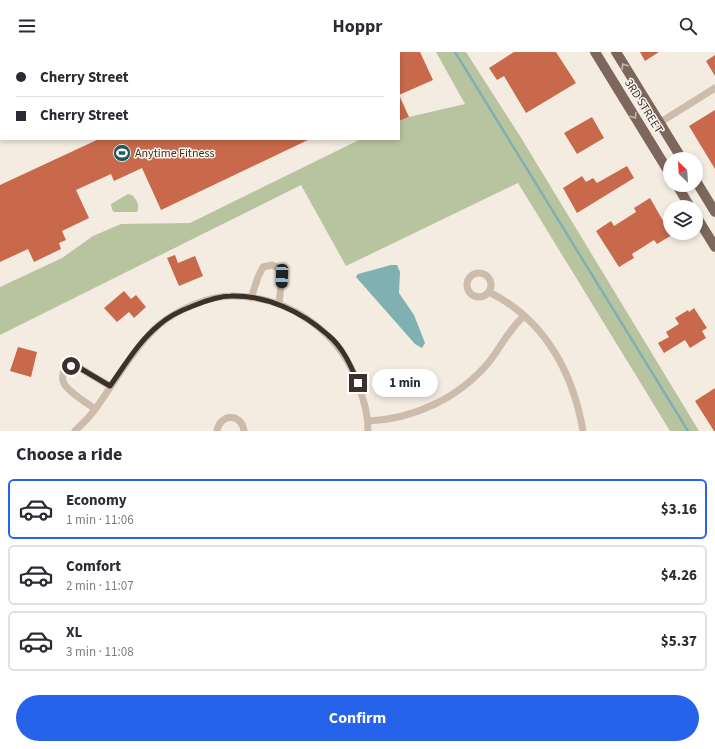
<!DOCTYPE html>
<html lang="en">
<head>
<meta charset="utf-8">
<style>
	body { margin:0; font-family:"Source Sans 3",sans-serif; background:#f7f7f7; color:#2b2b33; height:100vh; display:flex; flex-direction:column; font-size:15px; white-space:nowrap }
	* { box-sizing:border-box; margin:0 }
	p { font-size:13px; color:#7c7c81 }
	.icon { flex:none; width:22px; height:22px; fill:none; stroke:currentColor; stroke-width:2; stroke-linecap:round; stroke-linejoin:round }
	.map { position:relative; height:379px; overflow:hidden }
	.details { display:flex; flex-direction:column; background:#fff; flex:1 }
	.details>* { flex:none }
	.hud { position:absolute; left:0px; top:0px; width:400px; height:88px; box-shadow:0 2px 6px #0003; display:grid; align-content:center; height:88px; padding:0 16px; background:#fff }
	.needle { width:26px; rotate:335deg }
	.buttons { position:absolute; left:663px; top:100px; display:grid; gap:8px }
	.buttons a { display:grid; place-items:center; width:40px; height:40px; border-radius:50%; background:#fff; box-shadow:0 2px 6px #0003; font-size:20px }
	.end { position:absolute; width:18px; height:18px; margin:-9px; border:5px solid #3b302b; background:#fff; box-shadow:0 0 0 2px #fff }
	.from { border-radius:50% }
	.bubble { position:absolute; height:28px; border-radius:14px; background:#fff; box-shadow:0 2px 6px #0003; font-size:13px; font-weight:700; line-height:28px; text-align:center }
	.car { position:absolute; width:12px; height:24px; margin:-12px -6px; border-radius:5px; box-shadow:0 0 3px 1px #0007; background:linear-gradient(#222 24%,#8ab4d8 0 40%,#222 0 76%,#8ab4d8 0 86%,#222 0) }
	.hud b { display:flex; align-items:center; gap:14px; height:38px; font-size:15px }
	.hud b+b { border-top:1px solid #e1e1e2 }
	.hud i { width:10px; height:10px; background:#2b2b33 }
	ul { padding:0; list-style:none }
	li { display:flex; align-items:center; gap:12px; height:60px; margin:0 8px 6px; padding:0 8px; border:2px solid #e1e1e2; border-radius:6px }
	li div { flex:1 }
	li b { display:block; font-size:15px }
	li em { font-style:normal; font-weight:700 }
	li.active { border-color:#2563eb }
	li>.icon { width:36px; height:36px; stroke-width:1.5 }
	h2 { padding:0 16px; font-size:18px; line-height:48px }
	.primary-button { display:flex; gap:8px; margin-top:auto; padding:8px 16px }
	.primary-button a { flex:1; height:46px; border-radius:24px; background:#2563eb; color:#fff; font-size:16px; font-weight:700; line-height:46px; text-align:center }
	header { display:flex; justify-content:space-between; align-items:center; height:52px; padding:0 16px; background:#fff; font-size:18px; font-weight:700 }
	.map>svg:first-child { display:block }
	.green { fill:#b8c4a0 }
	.water { fill:#7fb0b2 }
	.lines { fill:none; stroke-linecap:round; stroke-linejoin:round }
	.stream { stroke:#7fb0b2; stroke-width:2.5 }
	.building { fill:#c8694b }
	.minor { stroke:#cdbbac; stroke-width:7 }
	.primary { stroke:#7d675c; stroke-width:10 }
	.oneway { stroke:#c2b5ac }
	.route { stroke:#3b302b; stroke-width:5 }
	.labels { text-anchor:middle; stroke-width:3; stroke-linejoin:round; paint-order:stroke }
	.street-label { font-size:12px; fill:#3b302b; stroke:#fbf5ee }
	.poi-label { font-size:12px; fill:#3b302b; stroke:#fbf5ee; text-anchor:start }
</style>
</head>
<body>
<header><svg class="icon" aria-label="menu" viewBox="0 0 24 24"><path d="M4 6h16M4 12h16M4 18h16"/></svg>Hoppr<svg class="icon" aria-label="search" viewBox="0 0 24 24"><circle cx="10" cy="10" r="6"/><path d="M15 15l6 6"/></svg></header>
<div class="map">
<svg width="715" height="379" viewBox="0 0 715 379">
	<rect width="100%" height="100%" fill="#f4ebe1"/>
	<!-- green -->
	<path class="green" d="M436 0H466L520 84 699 379H670L518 131 346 214 301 133 0 283V235L62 206 93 184 121 172 190 171 361 87H399V69L409 65 465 52Z
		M128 142 132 143C137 148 140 153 137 160H114L112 158 111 152Z"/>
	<!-- water -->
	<path class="water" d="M391 213H397L400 220 399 241 414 263 425 291 422 296 415 292 356 225 358 222Z"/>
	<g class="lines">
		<!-- stream -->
		<path class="stream" d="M455 0 688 379"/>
	</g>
	<!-- building -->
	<path class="building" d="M399 0H420L433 28 399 43 409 65 399 69Z
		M514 0H556L576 31 526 61 504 24 497 28 489 16Z
		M640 0H659L645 9Z
		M715 3V24L706 9Z
		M715 58V117L689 74Z
		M592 65 604 86 577 102 564 81Z
		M99 87H310L161 158 142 116 114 129 111 122 76 138 89 166 62 179 66 188 59 191 61 197 34 210 28 197 0 210V133Z
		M627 114 634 126 577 161 563 136 582 124 586 130 593 126 597 131Z
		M650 146 670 181 672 183 657 192 654 188 632 202 634 206 619 215 596 179 611 169 614 174 636 160 634 156Z
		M175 203 178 211 195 204 203 224 179 234 167 206Z
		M124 239 131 247 136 243 146 255 134 266 129 260 117 270 104 256Z
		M694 256 707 276 702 279 706 286 690 296 685 288 664 301 658 291 669 285 666 280 679 272 675 266 688 258 689 260Z
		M18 295 37 300 31 325 10 319Z
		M715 336V379H714L695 349Z"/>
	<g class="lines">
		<!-- minor -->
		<path class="minor" d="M659 71 715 36
			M467 233a12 12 0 1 1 24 0a12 12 0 1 1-24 0Z
			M489 240C544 267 573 320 583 379
			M251 246 258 225 263 215 272 213 278 216 282 224 279 252
			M95 357C87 351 65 338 63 329 62 324 63 320 65 316L71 314 78 315 110 334
			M368 369C414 367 459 346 489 310 501 295 509 277 524 264
			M75 379C82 372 90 365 96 356 113 333 127 307 147 285 151 281 155 276 160 272 179 257 208 244 232 244 291 244 343 282 360 338 365 353 368 363 368 379
			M217 379C220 361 242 361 244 379"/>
		<!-- primary -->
		<path class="primary" d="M595 0 670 122
			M616 0 682 107
			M696 129 715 160
			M677 133 690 155
			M696 164 715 195"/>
	</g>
	<!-- one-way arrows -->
	<defs><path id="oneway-chevron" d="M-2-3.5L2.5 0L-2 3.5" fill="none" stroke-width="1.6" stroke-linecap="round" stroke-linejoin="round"/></defs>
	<g class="oneway">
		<use href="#oneway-chevron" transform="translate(624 14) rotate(-122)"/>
		<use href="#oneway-chevron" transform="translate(634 64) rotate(58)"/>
	</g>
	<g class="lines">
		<!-- route -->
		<path class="route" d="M71 314 78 315 110 334C125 313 139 289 159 273 169 264 182 258 193 254 205 249 218 244 231 244 267 243 302 260 328 283 343 295 351 314 358 331"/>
	</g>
	<!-- icons -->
	<defs>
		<symbol id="stadium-disc" viewBox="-11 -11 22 22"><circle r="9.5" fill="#1f5a5e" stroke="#fbf5ee"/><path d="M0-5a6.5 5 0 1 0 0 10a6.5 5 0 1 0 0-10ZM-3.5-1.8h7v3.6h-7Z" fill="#fff"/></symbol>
	</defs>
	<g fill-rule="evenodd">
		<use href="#stadium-disc" x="112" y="91" width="20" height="20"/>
	</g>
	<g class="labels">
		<!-- street labels -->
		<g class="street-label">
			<text transform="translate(644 54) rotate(58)" y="4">3RD STREET</text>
		</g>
		<!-- poi labels -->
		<g class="poi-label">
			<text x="135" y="105">Anytime Fitness</text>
		</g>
	</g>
</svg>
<div class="buttons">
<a><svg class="needle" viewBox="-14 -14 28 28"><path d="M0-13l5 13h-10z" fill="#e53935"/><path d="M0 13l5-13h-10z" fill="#7c7c81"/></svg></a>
<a><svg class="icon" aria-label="layers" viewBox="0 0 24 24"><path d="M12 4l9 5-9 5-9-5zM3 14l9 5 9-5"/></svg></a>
</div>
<i class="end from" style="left:71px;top:314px"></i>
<i class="end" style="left:358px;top:331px"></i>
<div class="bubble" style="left:372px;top:317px;width:66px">1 min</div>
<i class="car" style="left:282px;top:224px;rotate:182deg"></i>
<div class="hud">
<b><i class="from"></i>Cherry Street</b>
<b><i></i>Cherry Street</b>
</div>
</div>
<section class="details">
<h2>Choose a ride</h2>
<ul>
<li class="active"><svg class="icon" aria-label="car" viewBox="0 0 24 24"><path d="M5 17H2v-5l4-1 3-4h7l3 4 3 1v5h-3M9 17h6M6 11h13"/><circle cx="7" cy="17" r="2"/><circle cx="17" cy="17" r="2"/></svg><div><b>Economy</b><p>1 min · 11:06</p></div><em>$3.16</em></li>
<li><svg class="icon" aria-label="car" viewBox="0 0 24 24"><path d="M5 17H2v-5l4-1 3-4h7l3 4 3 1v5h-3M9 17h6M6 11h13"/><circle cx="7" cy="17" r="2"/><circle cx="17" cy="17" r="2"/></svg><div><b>Comfort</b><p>2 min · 11:07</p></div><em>$4.26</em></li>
<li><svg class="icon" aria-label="car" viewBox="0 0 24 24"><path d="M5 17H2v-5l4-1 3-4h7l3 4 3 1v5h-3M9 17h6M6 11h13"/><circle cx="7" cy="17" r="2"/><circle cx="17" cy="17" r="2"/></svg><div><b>XL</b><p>3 min · 11:08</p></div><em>$5.37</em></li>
</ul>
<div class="primary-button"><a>Confirm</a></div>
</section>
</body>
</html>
